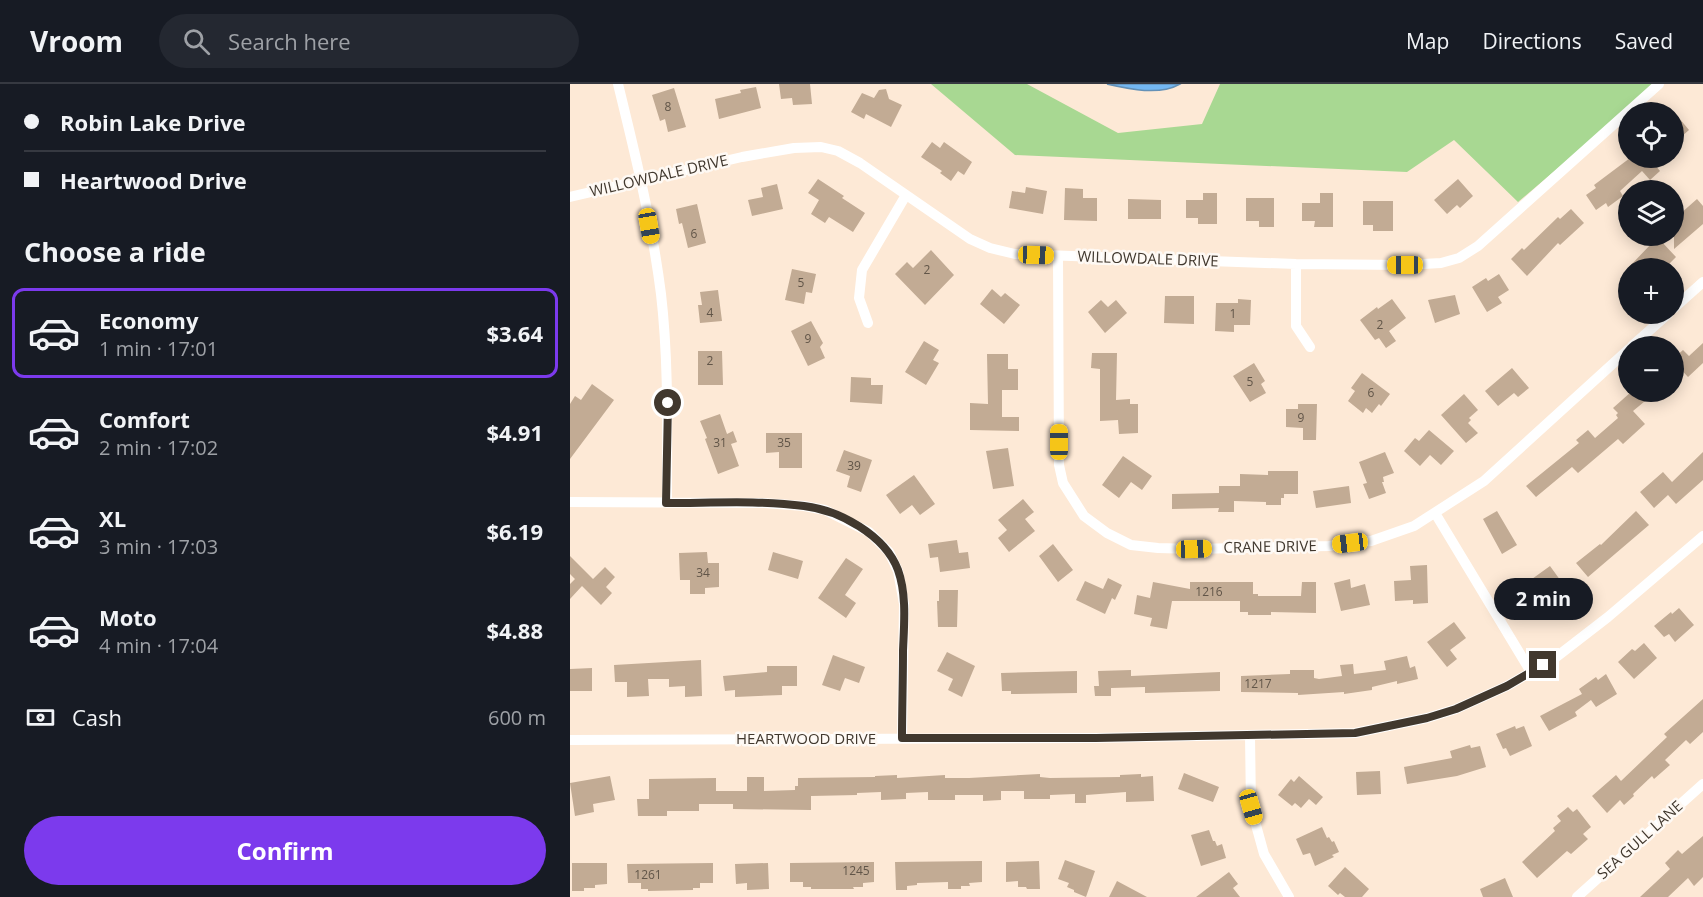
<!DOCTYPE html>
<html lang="en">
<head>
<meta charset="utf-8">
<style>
	body { margin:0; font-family:"Open Sans",sans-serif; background:#242831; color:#f1f3f6; height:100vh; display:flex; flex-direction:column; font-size:22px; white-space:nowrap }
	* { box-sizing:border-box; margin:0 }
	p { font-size:20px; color:#9ea1a6 }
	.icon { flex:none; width:33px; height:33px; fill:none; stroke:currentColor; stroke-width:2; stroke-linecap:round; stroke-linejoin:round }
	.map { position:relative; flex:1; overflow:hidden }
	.details { display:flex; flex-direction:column; background:#171b24; width:570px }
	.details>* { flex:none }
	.guide { display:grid; align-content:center; height:132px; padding:0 24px; background:#171b24 }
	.fabs { position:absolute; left:1048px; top:18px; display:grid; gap:12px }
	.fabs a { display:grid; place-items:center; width:66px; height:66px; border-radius:50%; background:#171b24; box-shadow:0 3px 15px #0003; font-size:30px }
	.end { position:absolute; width:27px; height:27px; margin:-14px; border:8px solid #41382e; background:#fff; box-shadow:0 0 0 3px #fff }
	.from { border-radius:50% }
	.bubble { position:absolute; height:42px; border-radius:21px; background:#171b24; box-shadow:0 3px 15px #0003; font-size:20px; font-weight:700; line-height:42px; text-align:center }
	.car { position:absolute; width:18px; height:36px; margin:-18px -9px; border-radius:8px; box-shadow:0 0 4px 2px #0007; background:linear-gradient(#f5c518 24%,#345 0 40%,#f5c518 0 76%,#345 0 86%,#f5c518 0) }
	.guide b { display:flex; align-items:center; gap:21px; height:57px; font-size:22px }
	.guide b+b { border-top:2px solid #363941 }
	.guide i { width:15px; height:15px; background:#f1f3f6 }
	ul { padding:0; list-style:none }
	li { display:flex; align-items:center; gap:18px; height:90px; margin:0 12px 9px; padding:0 12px; border:3px solid transparent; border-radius:12px }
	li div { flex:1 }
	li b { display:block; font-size:22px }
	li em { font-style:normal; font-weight:700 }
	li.on { border-color:#7c3aed }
	li>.icon { width:54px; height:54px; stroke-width:1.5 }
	h2 { padding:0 24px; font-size:27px; line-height:72px }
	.pay { display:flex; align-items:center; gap:15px; height:66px; padding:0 24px; font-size:22px }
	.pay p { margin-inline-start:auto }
	.button { display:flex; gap:12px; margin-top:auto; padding:12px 24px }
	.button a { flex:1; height:69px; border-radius:36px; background:#7c3aed; color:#fff; font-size:24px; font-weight:700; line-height:69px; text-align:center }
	header { display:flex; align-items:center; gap:36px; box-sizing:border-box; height:84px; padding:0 30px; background:#171b24; border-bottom:2px solid #363941 }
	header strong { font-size:28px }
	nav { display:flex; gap:33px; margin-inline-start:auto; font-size:21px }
	.search { width:420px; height:54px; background:#242831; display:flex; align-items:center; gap:15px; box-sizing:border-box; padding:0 21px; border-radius:33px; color:#9ea1a6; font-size:22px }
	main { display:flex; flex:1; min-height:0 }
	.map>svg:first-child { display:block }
	.green { fill:#a8d892 }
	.water { fill:#73b7f2; stroke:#6491b7; stroke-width:1.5 }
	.building { fill:#c2ab94 }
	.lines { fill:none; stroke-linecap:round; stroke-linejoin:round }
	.minor { stroke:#fff; stroke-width:10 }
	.route { stroke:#41382e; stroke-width:8 }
	.labels { text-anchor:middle; stroke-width:5; stroke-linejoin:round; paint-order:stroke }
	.number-label { font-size:12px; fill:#615548 }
	.street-label { font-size:15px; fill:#41382e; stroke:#fef9f4 }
</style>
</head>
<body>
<header>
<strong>Vroom</strong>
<div class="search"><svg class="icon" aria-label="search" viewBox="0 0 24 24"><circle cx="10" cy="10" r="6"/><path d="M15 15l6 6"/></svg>Search here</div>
<nav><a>Map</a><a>Directions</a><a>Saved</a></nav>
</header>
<main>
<section class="details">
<div class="guide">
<b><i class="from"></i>Robin Lake Drive</b>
<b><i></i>Heartwood Drive</b>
</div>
<h2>Choose a ride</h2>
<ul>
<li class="on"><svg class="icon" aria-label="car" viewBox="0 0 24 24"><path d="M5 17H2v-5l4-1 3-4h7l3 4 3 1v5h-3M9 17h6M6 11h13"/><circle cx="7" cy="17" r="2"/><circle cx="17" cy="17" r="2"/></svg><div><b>Economy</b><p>1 min · 17:01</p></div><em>$3.64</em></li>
<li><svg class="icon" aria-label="car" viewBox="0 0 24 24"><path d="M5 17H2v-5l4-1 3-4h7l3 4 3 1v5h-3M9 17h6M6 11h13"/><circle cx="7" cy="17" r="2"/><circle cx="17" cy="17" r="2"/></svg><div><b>Comfort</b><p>2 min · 17:02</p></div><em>$4.91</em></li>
<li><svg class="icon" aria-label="car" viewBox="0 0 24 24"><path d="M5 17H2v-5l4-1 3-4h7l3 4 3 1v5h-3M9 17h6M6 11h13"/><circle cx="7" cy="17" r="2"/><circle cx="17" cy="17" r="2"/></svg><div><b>XL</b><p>3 min · 17:03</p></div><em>$6.19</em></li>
<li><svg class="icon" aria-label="car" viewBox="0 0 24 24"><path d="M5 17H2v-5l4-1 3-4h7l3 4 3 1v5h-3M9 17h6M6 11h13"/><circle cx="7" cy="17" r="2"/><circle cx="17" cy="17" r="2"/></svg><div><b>Moto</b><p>4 min · 17:04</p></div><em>$4.88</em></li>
</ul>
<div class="pay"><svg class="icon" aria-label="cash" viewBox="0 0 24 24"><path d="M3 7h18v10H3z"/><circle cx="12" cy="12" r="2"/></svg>Cash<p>600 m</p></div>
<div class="button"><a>Confirm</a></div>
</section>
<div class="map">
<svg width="1133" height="813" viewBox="0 0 1133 813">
	<rect width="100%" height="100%" fill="#fde9d6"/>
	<!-- green -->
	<path class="green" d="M361 0H457L548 49 632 40 650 0H1087L948 118 884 56 837 88 445 71Z"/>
	<!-- water -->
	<path class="water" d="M537 0H610C589 12 559 5 537 0Z"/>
	<!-- building -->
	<path class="building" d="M209 0H240L242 20 223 21 222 14 211 15Z
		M186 3 191 24 149 35 145 15 171 9 170 6Z
		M104 4 116 43 98 48 95 35 90 37 82 11Z
		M316 5 319 15 332 21 321 43 296 30 294 35 281 28 292 9 304 14 309 6Z
		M1104 28 1119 46 1104 59Z
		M362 58 370 64 374 58 402 78 394 91 388 87 381 97 370 89 372 87 351 73Z
		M1060 74H1079L1090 87 1080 96 1072 87 1050 107 1053 112 1038 123 1036 119 1026 126 1016 111 1026 104 1024 101Z
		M248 95 274 112 272 114 295 129 283 148 259 133 255 139 241 130 249 116 238 109Z
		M888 95 903 112 890 124 887 121 877 130 864 116Z
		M207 100 213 125 182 132 178 116 193 113 191 104Z
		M456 103 477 107 473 130 439 124 442 107 455 109Z
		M495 104 513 105V114H527V137L494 136Z
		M633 109H647V140H628V134H616V116H633Z
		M750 109H763V143H744L745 137H732V119H750Z
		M676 114H704V143H689V137H676Z
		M558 115 591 116V135H558Z
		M1127 115 1133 122V140L1104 165V123L1110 130Z
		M793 117H823V147H803V141H793Z
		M127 120 136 159 118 164 112 139 109 140 106 125Z
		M1001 125 1014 139 990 161 988 159 957 192 941 175 952 164 954 166 988 133 990 135Z
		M1090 156 1106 173 1095 184H1058L1083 158 1086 161Z
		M361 166 384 191 355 221 325 190 337 178 343 184Z
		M222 185 246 190 242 209 236 208 234 220 215 216Z
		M929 190 939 206 928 213 932 219 917 228 902 203 916 194 918 197Z
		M422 205 431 213 435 209 450 221 434 240 410 220Z
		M148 206 152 237 130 239 128 221H132L130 208Z
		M885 211 890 230 865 239 858 216Z
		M595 212H624V240L594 239Z
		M668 215 681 216 680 241H664V248L645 247 646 219H668Z
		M822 215 836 234 819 247 826 257 816 264 809 254 805 256 790 236 807 223 808 225Z
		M531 216 538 223 546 216 557 229 535 249 518 228Z
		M241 237 253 259 250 263 255 274 238 282 221 247Z
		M354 257 369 266 363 276 369 279 356 301 335 288Z
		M1133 259V279L1118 293 1104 278V274L1113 266 1119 272Z
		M128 267H152L153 301H128Z
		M522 269H547L546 316 560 315V320H568V349L549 350 548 336 530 337V285L521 284Z
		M417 270H438V285H448V306H432V333H449V347L400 346V319L418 320Z
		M684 279 695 297 691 300 696 309 680 318 663 292Z
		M942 284 959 304 948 313 944 309 928 322 915 307Z
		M792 289 820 310 811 322 809 320 802 329 796 324 793 329 778 317 785 307 781 304Z
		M281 293 301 294V301H313L312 320 280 318Z
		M22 300 44 316 0 375V320L5 312 11 316Z
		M1061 308H1086L1063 327 1075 340 1053 360 1048 355 1008 389 1002 383 966 413 956 402 1009 359 1006 356 1018 346 1025 354 1048 334 1046 331 1048 329 1043 324Z
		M894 310 908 326 899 334 901 336 898 339 908 349 896 359 871 331Z
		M728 320H747L746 356H733V344L716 343V325H728Z
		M150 330 157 350 163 347 167 358 161 360 169 382 148 390 135 355 137 354 130 337Z
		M859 346 884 367 871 381 860 371 850 382 834 367 845 354 849 357Z
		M196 349H232V384H209V368L196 369Z
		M438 364 444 402 423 405 416 367Z
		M274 366 302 376 291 408 277 403 280 392 266 387Z
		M815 368 824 389 813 393 814 398H812L816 409 799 415 793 400 797 399 789 378Z
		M1133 368V396L1106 420 1098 411 1084 424 1070 408 1093 388 1102 398Z
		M553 372 582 392 572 406 561 398 549 414 532 401Z
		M698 387H728V410H714V414H711V421H696V418L664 417V428H648L649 424 602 425V410L649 409V402H670V390L698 391Z
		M344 391 365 420 350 431 342 421 330 430 316 411Z
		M779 402 781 419 746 424 743 407Z
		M453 415 464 428 455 435 465 447 439 468 428 454 437 446 428 436Z
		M927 427 947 461 932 470 913 435Z
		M1066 427 1079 441 1018 493 1006 479 1030 460 1031 461Z
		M387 456 389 469 398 468 400 484 370 488 368 473 360 474 358 460Z
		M483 460 503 486 488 498 469 472Z
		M137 468 138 479H149V503L135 504V510H120V496H110L109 469Z
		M203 468 233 477 228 495 198 486Z
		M0 472 23 495 35 483 45 493 36 503 42 509 31 521 12 502 0 515V500L5 495 0 490Z
		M276 474 293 485 275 511 286 519 276 534 248 514Z
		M857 481 858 519 843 520V516L825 517 824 497 841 496 840 482Z
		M980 482 1001 511 982 525 973 512 963 520 951 503Z
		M538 494 552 501 545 516 542 514 535 530 506 516 515 497 533 505Z
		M780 495 781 504 795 500 800 521 771 527 764 499Z
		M583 498 620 505V498H683V510H688V512H731L732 498H746V529L701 528V531H678V528H670V517H602L597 545 580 542 582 534 564 530 567 511 580 514Z
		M369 506H388L387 543H368L367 517H369Z
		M1109 524 1124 541 1105 558 1099 550 1094 553 1084 542 1101 528 1102 530Z
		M884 538 896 554 880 566 887 575 877 583 857 558Z
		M1074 559 1087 574 1064 595 1048 578 1062 565 1065 567Z
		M377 568 405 582 392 613 378 606 383 595 367 587Z
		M263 571 295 583 289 599 275 594 270 607 252 601Z
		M837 572 840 584 845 582 848 595 827 600V597L802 603V606L774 610V608L728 611V609L671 608V592L720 590V586H744V594L749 595 772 592 770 581 783 580 784 590 816 586 814 577Z
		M131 576 132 612 115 613V602L99 603V595H78L79 612 57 613V598H45L44 581Z
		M197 582H227V602H212V611L165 613V606L155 607 153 592 197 588Z
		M22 584V607H0V585Z
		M561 586V592L650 588V607L575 609V603L541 604V612H525L524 602H529L528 587Z
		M507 587V609L441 610V607H432L431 589Z
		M1036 590 1047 610 1026 623 1021 616 1005 628 1007 632 979 647 970 632 1012 610 1009 605 1026 593 1028 596Z
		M1133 615V648L1120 660 1116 656 1095 676 1100 681 1084 695 1082 692 1063 710 1064 712 1054 721 1050 716 1037 729 1022 712 1046 691 1051 697 1097 653 1094 650Z
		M945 642 946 645 954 642 962 662 940 672 936 664 933 665 926 650Z
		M900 661 901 664 910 662 916 683 887 692 837 700 834 683 882 674 880 667Z
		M810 687 811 710 787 711 786 688Z
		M614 689 649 703 643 718 608 705Z
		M470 690V693L480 694 550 693V691L571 690V693L583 692 584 717 556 718V708L516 711V719H505V710L480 711V715H454V707H431V716L413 717V711H385V716H358V708L336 709V715L311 716V708L287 709V711L241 712V726L163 725V720H129V727H97V732H68L67 715H79V695L146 694V707H177V693H194V707L225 706V702H228V694L305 693V692L327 691V694L375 691V694H399Z
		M40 692 45 716 23 720 24 728 5 732 0 699Z
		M729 692 753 713 746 721 739 715 731 724 725 719 722 722 708 711 721 695 724 698Z
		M998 723 1003 728 1007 725 1021 743 1013 750 1018 755 1001 770 997 767 967 794 952 778 985 747 983 744 991 737 987 732Z
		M752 743 757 754 759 753 762 758 764 757 769 768 762 771 764 773 745 782 740 769 733 771 726 755Z
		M639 746 643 757H645L647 762 652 760 656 774 631 782 621 751Z
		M1133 752V793L1124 802 1118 794 1098 813H1070L1100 785 1095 779 1108 766 1112 770Z
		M495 776 525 787 516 813 504 808V806L497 803 499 799 488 795Z
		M412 777V798L399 799 400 802H391V805H378V798L347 799V801L337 802V806H326L325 778Z
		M469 777 470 805H457L456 803H448V797L436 798V778Z
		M304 778V798L293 799V803H283L284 805H241V803H233V798H220V779Z
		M2 779H37V800L25 801V804H14V807H2Z
		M143 779V799H130V804H123V806L78 807V805H71V799H58L57 780Z
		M198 779 199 805 177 806V799L166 800 165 780Z
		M775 783 799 805 792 813H775L770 809 768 811 758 802Z
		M659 788 668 800 663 804 670 813H626Z
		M935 794 943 813H913L910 805Z
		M547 797 577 813H539Z"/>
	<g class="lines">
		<!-- minor -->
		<path class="minor" d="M48 0C65 69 82 139 91 210 99 279 97 349 97 419
			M0 113 172 73 224 64 251 63 268 67 290 79 400 155 420 164 445 170 726 180 835 181 871 179 889 174 908 162 1089 0
			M488 172 489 381 493 399 514 432 537 449 561 461 588 464 624 465 759 462 801 457 844 442 914 397 1059 265
			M726 180V242L740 263
			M1104 224 1133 198
			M298 239 289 214 292 186 336 111
			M1062 262 1098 230
			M0 418 194 419 234 422 255 426 299 448 319 468 328 487 334 520 332 654
			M865 429 961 588
			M680 652 681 723 694 770 719 813
			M0 656 526 654 785 649 857 634 886 625 937 602 985 574 1038 533 1133 452
			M1007 813 1133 700"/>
	</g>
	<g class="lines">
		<!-- route -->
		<path class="route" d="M98 319 96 419C142 419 189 416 234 422 269 426 315 451 328 486 337 511 334 541 333 567 333 596 332 625 332 654H526L785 649 857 634 886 625 937 602 973 581"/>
	</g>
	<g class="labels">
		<!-- number labels -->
		<g class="number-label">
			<text x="98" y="27">8</text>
			<text x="124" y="154">6</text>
			<text x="357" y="190">2</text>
			<text x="231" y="203">5</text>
			<text x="140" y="233">4</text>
			<text x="663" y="234">1</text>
			<text x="810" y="245">2</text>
			<text x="238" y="259">9</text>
			<text x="140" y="281">2</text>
			<text x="680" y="302">5</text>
			<text x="801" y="313">6</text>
			<text x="731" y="338">9</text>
			<text x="150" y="363">31</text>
			<text x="214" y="363">35</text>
			<text x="284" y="386">39</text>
			<text x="133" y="493">34</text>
			<text x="639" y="512">1216</text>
			<text x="688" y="604">1217</text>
			<text x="286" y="791">1245</text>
			<text x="78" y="795">1261</text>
		</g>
		<!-- street labels -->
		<g class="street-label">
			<text transform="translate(89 92) rotate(-13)" y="5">WILLOWDALE DRIVE</text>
			<text transform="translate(578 175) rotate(2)" y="5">WILLOWDALE DRIVE</text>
			<text transform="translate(700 463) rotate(-1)" y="5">CRANE DRIVE</text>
			<text x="236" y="660">HEARTWOOD DRIVE</text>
			<text transform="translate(1070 756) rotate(-42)" y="5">SEA GULL LANE</text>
		</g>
	</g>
</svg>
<div class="fabs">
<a><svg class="icon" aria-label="locate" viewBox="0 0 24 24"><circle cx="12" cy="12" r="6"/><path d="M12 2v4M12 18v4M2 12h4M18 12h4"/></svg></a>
<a><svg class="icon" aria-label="layers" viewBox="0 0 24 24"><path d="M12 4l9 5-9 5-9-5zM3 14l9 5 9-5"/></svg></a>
<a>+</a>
<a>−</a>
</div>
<i class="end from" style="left:98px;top:319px"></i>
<i class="end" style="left:973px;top:581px"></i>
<div class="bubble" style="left:924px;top:494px;width:99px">2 min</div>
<i class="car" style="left:79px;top:142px;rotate:170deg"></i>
<i class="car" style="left:466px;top:171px;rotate:92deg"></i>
<i class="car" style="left:835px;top:181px;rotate:270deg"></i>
<i class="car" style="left:489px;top:358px;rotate:0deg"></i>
<i class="car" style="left:780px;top:459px;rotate:263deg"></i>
<i class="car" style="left:624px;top:465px;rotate:88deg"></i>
<i class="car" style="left:681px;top:723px;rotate:164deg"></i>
</div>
</main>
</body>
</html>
